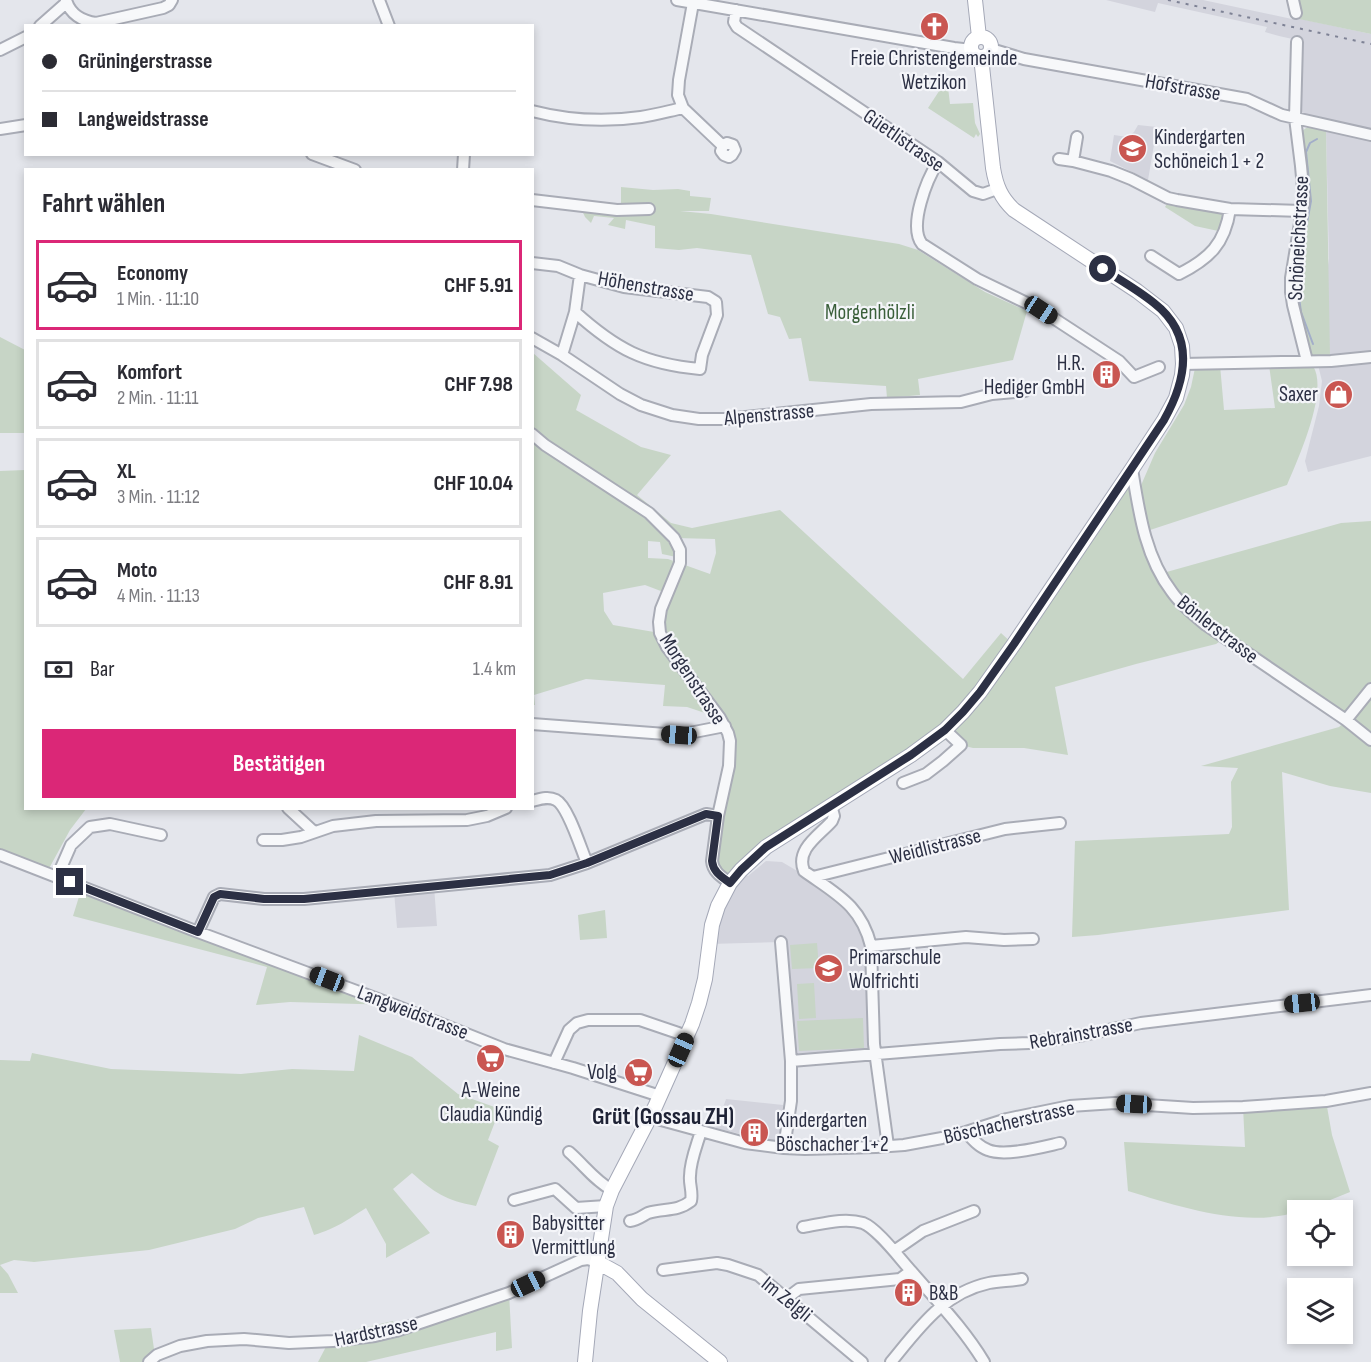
<!DOCTYPE html>
<html lang="de">
<head>
<meta charset="utf-8">
<style>
	body { margin:0; font-family:"Sofia Sans Condensed",sans-serif; background:#f7f7f7; color:#2b2b33; height:100vh; display:flex; flex-direction:column; font-size:22px; white-space:nowrap }
	* { box-sizing:border-box; margin:0 }
	p { font-size:20px; color:#7c7c81 }
	.icon { flex:none; width:33px; height:33px; fill:none; stroke:currentColor; stroke-width:2; stroke-linecap:round; stroke-linejoin:round }
	.map { position:relative; flex:1; overflow:hidden }
	.side { position:absolute; left:24px; top:168px; width:510px; height:642px; display:flex; flex-direction:column; background:#fff; border-radius:0px; box-shadow:0 3px 9px #0003 }
	.side>* { flex:none }
	.top-card { position:absolute; left:24px; top:24px; width:510px; height:132px; border-radius:0px; box-shadow:0 3px 9px #0003; display:grid; align-content:center; height:132px; padding:0 18px; background:#fff }
	.buttons { position:absolute; left:1287px; top:1200px; display:grid; gap:12px }
	.buttons a { display:grid; place-items:center; width:66px; height:66px; border-radius:0px; background:#fff; box-shadow:0 3px 9px #0003; font-size:30px }
	.end { position:absolute; width:27px; height:27px; margin:-14px; border:8px solid #2c3044; background:#fff; box-shadow:0 0 0 3px #fff }
	.from { border-radius:50% }
	.car { position:absolute; width:18px; height:36px; margin:-18px -9px; border-radius:8px; box-shadow:0 0 4px 2px #0007; background:linear-gradient(#222 24%,#8ab4d8 0 40%,#222 0 76%,#8ab4d8 0 86%,#222 0) }
	.top-card b { display:flex; align-items:center; gap:21px; height:57px; font-size:22px }
	.top-card b+b { border-top:2px solid #e1e1e2 }
	.top-card i { width:15px; height:15px; background:#2b2b33 }
	ul { padding:0; list-style:none }
	li { display:flex; align-items:center; gap:18px; height:90px; margin:0 12px 9px; padding:0 6px; border:3px solid #e1e1e2; border-radius:0px }
	li div { flex:1 }
	li b { display:block; font-size:22px }
	li em { font-style:normal; font-weight:700 }
	li.active { border-color:#db2777 }
	li>.icon { width:54px; height:54px; stroke-width:1.5 }
	h2 { padding:0 18px; font-size:27px; line-height:72px }
	.pay { display:flex; align-items:center; gap:15px; height:66px; padding:0 18px; font-size:22px }
	.pay p { margin-inline-start:auto }
	.action { display:flex; gap:12px; margin-top:auto; padding:12px 18px }
	.action a { flex:1; height:69px; border-radius:0px; background:#db2777; color:#fff; font-size:24px; font-weight:700; line-height:69px; text-align:center }
	.map>svg:first-child { display:block }
	.built { fill:#d3d4dd }
	.green { fill:#c7d5c6; fill-rule:evenodd }
	.lines { fill:none; stroke-linecap:round; stroke-linejoin:round }
	.stream { stroke:#a2adc9; stroke-width:2 }
	.minor-casing { stroke:#a9acb6; stroke-width:14 }
	.major-casing { stroke:#a4a8b7; stroke-width:16 }
	.minor { stroke:#f7f8fa; stroke-width:10 }
	.major { stroke:#fff; stroke-width:14 }
	.rail { stroke:#7e8295; stroke-width:2; stroke-dasharray:3 6; stroke-linecap:butt }
	.route { stroke:#2c3044; stroke-width:8 }
	.labels { text-anchor:middle; stroke-width:4.5; stroke-linejoin:round; paint-order:stroke }
	.poi-label { font-size:21px; fill:#2c3044; stroke:#f4f5f9; text-anchor:start }
	.street-label { font-size:21px; fill:#2c3044; stroke:#f4f5f9 }
	.park-label { font-size:21px; fill:#3a5f3a; stroke:#f4f5f9 }
	.quarter-label { font-size:24px; font-weight:bold; fill:#1e2235; stroke:#f4f5f9 }
</style>
</head>
<body>
<div class="map">
<svg width="1371" height="1362" viewBox="0 0 1371 1362">
	<rect width="100%" height="100%" fill="#e4e6ec"/>
	<!-- built -->
	<path class="built" d="M1106 0H1203L1292 19 1293 18 1301 19 1371 34V456L1308 472 1305 461 1319 406 1322 381 1318 365 1307 364 1312 356 1314 357 1329 259 1326 129 1328 120 1305 114 1300 111 1298 82 1299 37 1298 36 1297 40 1279 36 1265 32 1267 27 1158 3 1155 12Z
		M1138 125 1157 127 1148 180 1110 161 1114 135 1127 137 1134 132Z
		M766 861 782 862 845 899 869 937 876 1055 791 1061 781 942 709 944 712 925 741 870 748 876Z
		M434 886 437 926 397 928 394 891Z
		M726 1099 783 1105 780 1142 752 1137 716 1128Z"/>
	<!-- green -->
	<path class="green" d="M1296 0H1371V34L1299 19Z
		M947 79 950 104 973 103 975 123 980 134 978 137 976 134 974 138 928 108Z
		M1309 126 1326 129 1330 357H1314L1310 354 1293 287 1307 197 1302 131Z
		M621 187 653 190 678 189 690 191V196L711 198 709 211H680L711 214 899 244 918 250 985 292 1027 311 1013 360 918 379 920 395 887 398 886 386 809 381 801 338 789 339 780 317 768 314 751 255 697 248 679 250 655 248V226L626 220 625 229 608 225 614 218 594 216 591 223 585 217 580 206 659 209 621 207Z
		M1168 202 1218 210C1226 216 1224 223 1223 232L1195 226 1165 207Z
		M0 337 25 350V433H0Z
		M533 353 581 395 576 410 641 447 671 455 637 495 671 523 692 528 780 510 963 679 1001 633 1013 644 1132 469 1138 508 1163 573 1341 523 1371 521V793L1330 786 1282 772 1289 910 1098 935 1072 937 1075 841 1229 834 1232 827 1231 782 1238 768 1201 766 1339 727 1346 720 1225 638 1216 644 1136 664 1055 687 1068 755 1024 748H973L961 745 951 736 914 762 833 813 831 806 766 847 730 883 713 867 730 741 720 718 687 707 663 706 665 685 586 679 534 695 535 705H533ZM675 538 715 539 716 553 710 574 668 559 648 558V541L660 542 662 554 681 558ZM645 585 666 593 660 633 613 625 604 611 603 593Z
		M1220 365 1224 410 1275 408 1269 365 1313 366C1329 391 1298 459 1287 485L1147 531 1139 490 1155 453 1184 405 1191 387 1195 368Z
		M25 470 26 808 86 809 70 830 46 874 0 855V471Z
		M82 887 394 1005 290 1002 256 1005 267 967 73 916Z
		M605 910 607 938 580 940 578 915Z
		M817 943 819 968 792 969 790 945Z
		M814 983 816 1018 799 1019 797 984Z
		M863 1018 864 1048 799 1051 797 1021Z
		M359 1035 412 1057 458 1094 500 1109 488 1140 499 1146 476 1206C445 1200 435 1193 412 1173L393 1189 430 1233 386 1258V1244L366 1208C347 1220 337 1228 314 1235L304 1207 258 1218 235 1229 149 1250 34 1262 14 1260 0 1265 8 1274 18 1293H0V1060L30 1061 32 1053 111 1069 241 1074 292 1069 354 1071Z
		M1326 1101 1332 1135 1350 1192 1308 1209 1298 1210 1297 1212C1244 1228 1180 1207 1128 1191L1124 1142 1245 1147 1243 1107Z
		M509 1293 512 1348 496 1351V1332L366 1362H318L329 1341 341 1333 393 1321 396 1330Z
		M151 1328 155 1356 149 1362H120L114 1330Z"/>
	<g class="lines">
		<!-- stream -->
		<path class="stream" d="M1313 344 1301 312 1298 291V271L1311 201 1306 152 1310 143 1317 139"/>
		<defs>
			<path id="minor" d="M66 0C70 14 82 21 96 23L163 8 169 5 172 0
				M379 0 389 26
				M677 0 954 48 972 50
				M1293 0 1296 13
				M693 3 679 80 678 95 683 108 723 146 721 151 724 155 729 157 732 155 735 150 733 145 727 143 723 146
				M736 10 734 22 737 27 938 162 973 191 983 194 997 189
				M40 26 66 3
				M1297 42 1295 118 1301 166 1304 199 1291 278V292L1293 305 1307 361
				M991 49 1024 59 1247 99 1282 115 1371 135
				M0 50 26 37
				M532 111C567 120 606 122 641 117 655 115 669 111 683 108
				M0 129 26 125
				M312 154 355 170
				M1059 159 1073 161 1111 171 1131 179 1168 198 1177 200 1230 209 1302 211
				M1073 161 1077 137
				M938 162C927 179 908 226 922 244L977 279 1041 310 1119 361 1134 377 1159 367
				M463 170 464 154
				M532 200 617 210 649 209
				M1151 256 1179 274C1209 259 1225 244 1230 209
				M532 263 558 266 580 275 624 287 708 297 716 302 717 315 702 355 700 369C644 364 616 349 575 312
				M532 338 562 355 620 394 641 405 672 415 699 419H727L871 404 961 402 992 394 1025 391
				M562 355 575 312 580 275
				M1183 364 1331 361 1371 357
				M532 434 545 445 649 513 674 538 680 550V563L661 609 659 622 660 633 667 647 720 718 728 733 730 741 729 766 718 816 712 861C713 872 722 877 730 883
				M1132 469C1139 512 1145 557 1172 592 1181 605 1194 615 1206 625L1346 720 1371 740
				M1346 720 1371 689
				M532 724 679 735 725 726
				M903 783 926 774 943 761 961 745 945 730
				M532 801C540 799 548 796 556 800 568 806 581 849 587 863
				M831 805 834 816 832 821C820 835 795 849 804 871 836 894 861 905 871 946L874 1044 888 1146
				M288 808 314 832
				M263 840H282L301 837 333 826 376 821 467 820 487 816 506 808
				M0 855 198 932 394 1005 504 1049 573 1068 660 1096
				M57 877 71 845 90 827 110 824 161 835
				M813 877 1005 829 1060 823
				M198 932 214 897 220 894 264 899H304L550 875 587 863 706 814 718 816
				M781 942 791 1061V1101L784 1148
				M871 946 966 937 1004 940 1033 939
				M791 1061 1000 1044 1029 1043 1084 1035 1141 1023 1371 995
				M554 1063 569 1030 577 1023 588 1020H640L687 1036
				M650 1117 745 1143 784 1148 805 1149 876 1147 904 1145 942 1138 966 1132 1007 1119 1070 1106 1115 1103 1193 1108 1243 1107 1326 1101 1371 1093
				M966 1132C972 1139 979 1147 988 1150 1005 1157 1042 1147 1060 1143
				M569 1152C584 1165 595 1181 612 1190
				M514 1200 555 1189 576 1208 606 1206
				M630 1221C638 1220 642 1216 648 1213 664 1208 677 1212 691 1201 693 1192 689 1184 690 1176 690 1161 697 1145 701 1131
				M803 1227C822 1224 844 1217 863 1223 878 1229 900 1259 912 1272 937 1301 964 1329 984 1362
				M894 1251 923 1231 974 1211
				M663 1270 717 1263 728 1265 758 1275 862 1362
				M787 1298 799 1289 900 1279 911 1271
				M149 1362 157 1355 180 1346 207 1341 244 1339 289 1343 333 1341 375 1336 396 1331 509 1293 581 1260 588 1259 597 1262
				M891 1362C919 1328 943 1293 989 1283 999 1281 1011 1281 1022 1279"/>
			<path id="major" d="M975 0 979 37
				M971 47a10 10 0 1 1 20 0a10 10 0 1 1-20 0Z
				M597 1262 617 1273 642 1299 720 1362
				M585 1362 590 1311 606 1206 612 1190 655 1107 692 1024 699 1003 705 979 712 925 718 906 730 883 741 870 766 847 911 755 945 730 963 712 980 692 1014 644 1132 469 1164 420 1176 398 1182 375 1183 364 1182 346 1176 328 1163 311 1137 291 1014 210C1001 198 996 186 993 168L981 57"/>
		</defs>
		<!-- minor casing -->
		<use href="#minor" class="minor-casing"/>
		<!-- major casing -->
		<use href="#major" class="major-casing"/>
		<!-- minor -->
		<use href="#minor" class="minor"/>
		<!-- major -->
		<use href="#major" class="major"/>
		<!-- rail -->
		<path class="rail" d="M1168 0 1371 44"/>
	</g>
	<g class="lines">
		<!-- route -->
		<path class="route" d="M70 882 198 932 214 897 220 894 264 899H304L550 875 587 863 706 814 718 816 712 861C713 872 722 877 730 883L741 870 766 847 911 755 945 730 963 712 980 692 1014 644 1164 420C1187 379 1195 335 1154 303 1138 290 1120 280 1103 269"/>
	</g>
	<!-- icons -->
	<defs>
		<symbol id="church-disc" viewBox="-11 -11 22 22"><circle r="9.5" fill="#c95651" stroke="#f4f5f9"/><path d="M-1.2-6h2.4v3.5h3.3v2.4h-3.3V6h-2.4V-.1h-3.3v-2.4h3.3Z" fill="#fff"/></symbol>
		<symbol id="school-disc" viewBox="-11 -11 22 22"><circle r="9.5" fill="#c95651" stroke="#f4f5f9"/><path d="M0-5L7-2L0 1L-7-2ZM-4 1L0 2.5L4 1V4Q0 6-4 4Z" fill="#fff"/></symbol>
		<symbol id="building-disc" viewBox="-11 -11 22 22"><circle r="9.5" fill="#c95651" stroke="#f4f5f9"/><path d="M-4-6H4V6H1V3H-1V6H-4ZM-2.5-4.3h1.7v1.8h-1.7ZM.8-4.3h1.7v1.8H.8ZM-2.5-1h1.7V.8h-1.7ZM.8-1h1.7V.8H.8Z" fill="#fff"/></symbol>
		<symbol id="shop-disc" viewBox="-11 -11 22 22"><circle r="9.5" fill="#c95651" stroke="#f4f5f9"/><path d="M-5-2.5h2.3a2.7 3.5 0 0 1 5.4 0H5L5.5 6h-11ZM-1.5-2.5h3a1.5 2.3 0 0 0-3 0Z" fill="#fff"/></symbol>
		<symbol id="supermarket-disc" viewBox="-11 -11 22 22"><circle r="9.5" fill="#c95651" stroke="#f4f5f9"/><path d="M-6-5.5h2.5l.6 2H6L4.5 2H-2.5L-4.4-4H-6ZM-1.5 3.2a1.3 1.3 0 1 0 .1 0ZM3 3.2a1.3 1.3 0 1 0 .1 0Z" fill="#fff"/></symbol>
	</defs>
	<g fill-rule="evenodd">
		<use href="#church-disc" x="918" y="10" width="33" height="33"/>
		<use href="#school-disc" x="1116" y="132" width="33" height="33"/>
		<use href="#building-disc" x="1090" y="358" width="33" height="33"/>
		<use href="#shop-disc" x="1322" y="378" width="33" height="33"/>
		<use href="#school-disc" x="812" y="952" width="33" height="33"/>
		<use href="#supermarket-disc" x="474" y="1042" width="33" height="33"/>
		<use href="#supermarket-disc" x="622" y="1056" width="33" height="33"/>
		<use href="#building-disc" x="738" y="1116" width="33" height="33"/>
		<use href="#building-disc" x="494" y="1218" width="33" height="33"/>
		<use href="#building-disc" x="892" y="1276" width="33" height="33"/>
	</g>
	<g class="labels">
		<!-- poi labels -->
		<g class="poi-label">
			<text x="934" y="65" text-anchor="middle">Freie Christengemeinde<tspan x="934" dy="24">Wetzikon</tspan></text>
			<text x="1154" y="144">Kindergarten<tspan x="1154" dy="24">Schöneich 1 + 2</tspan></text>
			<text x="1085" y="370" text-anchor="end">H.R.<tspan x="1085" dy="24">Hediger GmbH</tspan></text>
			<text x="1318" y="401" text-anchor="end">Saxer</text>
			<text x="849" y="964">Primarschule<tspan x="849" dy="24">Wolfrichti</tspan></text>
			<text x="617" y="1079" text-anchor="end">Volg</text>
			<text x="491" y="1097" text-anchor="middle">A-Weine<tspan x="491" dy="24">Claudia Kündig</tspan></text>
			<text x="776" y="1127">Kindergarten<tspan x="776" dy="24">Böschacher 1+2</tspan></text>
			<text x="532" y="1230">Babysitter<tspan x="532" dy="24">Vermittlung</tspan></text>
			<text x="929" y="1300">B&amp;B</text>
		</g>
		<!-- street labels -->
		<g class="street-label">
			<text transform="translate(1183 87) rotate(10)" y="7">Hofstrasse</text>
			<text transform="translate(904 140) rotate(35)" y="7">Güetlistrasse</text>
			<text transform="translate(1298 238) rotate(-87)" y="7">Schöneichstrasse</text>
			<text transform="translate(646 286) rotate(10)" y="7">Höhenstrasse</text>
			<text transform="translate(769 414) rotate(-5)" y="7">Alpenstrasse</text>
			<text transform="translate(1218 629) rotate(38)" y="7">Bönlerstrasse</text>
			<text transform="translate(693 679) rotate(57)" y="7">Morgenstrasse</text>
			<text transform="translate(935 846) rotate(-14)" y="7">Weidlistrasse</text>
			<text transform="translate(413 1012) rotate(21)" y="7">Langweidstrasse</text>
			<text transform="translate(1081 1033) rotate(-10)" y="7">Rebrainstrasse</text>
			<text transform="translate(1009 1122) rotate(-13)" y="7">Böschacherstrasse</text>
			<text transform="translate(787 1299) rotate(39)" y="7">Im Zelgli</text>
			<text transform="translate(376 1331) rotate(-12)" y="7">Hardstrasse</text>
		</g>
		<!-- park labels -->
		<g class="park-label">
			<text x="870" y="319">Morgenhölzli</text>
		</g>
		<!-- quarter labels -->
		<g class="quarter-label">
			<text x="663" y="1124">Grüt (Gossau ZH)</text>
		</g>
	</g>
</svg>
<div class="buttons">
<a><svg class="icon" aria-label="locate" viewBox="0 0 24 24"><circle cx="12" cy="12" r="6"/><path d="M12 2v4M12 18v4M2 12h4M18 12h4"/></svg></a>
<a><svg class="icon" aria-label="layers" viewBox="0 0 24 24"><path d="M12 4l9 5-9 5-9-5zM3 14l9 5 9-5"/></svg></a>
</div>
<i class="end from" style="left:1103px;top:269px"></i>
<i class="end" style="left:70px;top:882px"></i>
<i class="car" style="left:1041px;top:310px;rotate:123deg"></i>
<i class="car" style="left:679px;top:735px;rotate:274deg"></i>
<i class="car" style="left:327px;top:979px;rotate:291deg"></i>
<i class="car" style="left:1302px;top:1003px;rotate:264deg"></i>
<i class="car" style="left:681px;top:1050px;rotate:24deg"></i>
<i class="car" style="left:1134px;top:1104px;rotate:273deg"></i>
<i class="car" style="left:528px;top:1284px;rotate:65deg"></i>
<div class="top-card">
<b><i class="from"></i>Grüningerstrasse</b>
<b><i></i>Langweidstrasse</b>
</div>
<section class="side">
<h2>Fahrt wählen</h2>
<ul>
<li class="active"><svg class="icon" aria-label="car" viewBox="0 0 24 24"><path d="M5 17H2v-5l4-1 3-4h7l3 4 3 1v5h-3M9 17h6M6 11h13"/><circle cx="7" cy="17" r="2"/><circle cx="17" cy="17" r="2"/></svg><div><b>Economy</b><p>1 Min. · 11:10</p></div><em>CHF 5.91</em></li>
<li><svg class="icon" aria-label="car" viewBox="0 0 24 24"><path d="M5 17H2v-5l4-1 3-4h7l3 4 3 1v5h-3M9 17h6M6 11h13"/><circle cx="7" cy="17" r="2"/><circle cx="17" cy="17" r="2"/></svg><div><b>Komfort</b><p>2 Min. · 11:11</p></div><em>CHF 7.98</em></li>
<li><svg class="icon" aria-label="car" viewBox="0 0 24 24"><path d="M5 17H2v-5l4-1 3-4h7l3 4 3 1v5h-3M9 17h6M6 11h13"/><circle cx="7" cy="17" r="2"/><circle cx="17" cy="17" r="2"/></svg><div><b>XL</b><p>3 Min. · 11:12</p></div><em>CHF 10.04</em></li>
<li><svg class="icon" aria-label="car" viewBox="0 0 24 24"><path d="M5 17H2v-5l4-1 3-4h7l3 4 3 1v5h-3M9 17h6M6 11h13"/><circle cx="7" cy="17" r="2"/><circle cx="17" cy="17" r="2"/></svg><div><b>Moto</b><p>4 Min. · 11:13</p></div><em>CHF 8.91</em></li>
</ul>
<div class="pay"><svg class="icon" aria-label="cash" viewBox="0 0 24 24"><path d="M3 7h18v10H3z"/><circle cx="12" cy="12" r="2"/></svg>Bar<p>1.4 km</p></div>
<div class="action"><a>Bestätigen</a></div>
</section>
</div>
</body>
</html>
